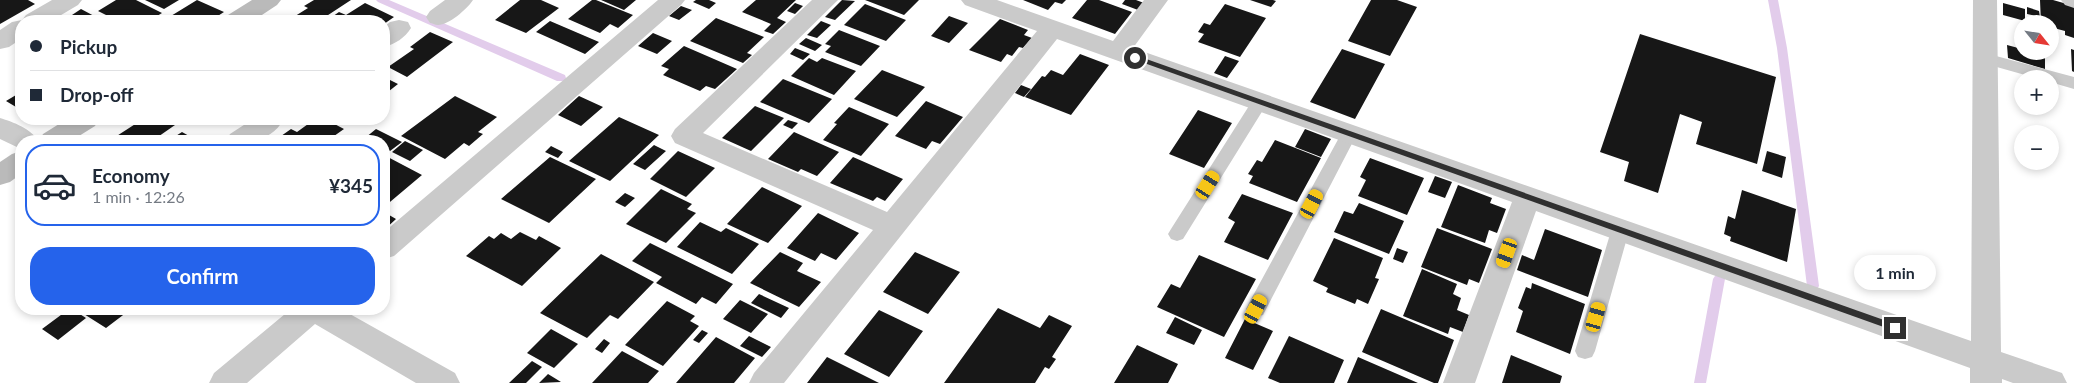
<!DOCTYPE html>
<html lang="en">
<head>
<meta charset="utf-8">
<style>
	body { margin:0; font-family:Lato,sans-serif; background:#f6f6f7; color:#1f2937; height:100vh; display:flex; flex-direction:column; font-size:19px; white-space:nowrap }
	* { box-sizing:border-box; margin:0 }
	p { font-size:16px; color:#747a83 }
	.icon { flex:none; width:28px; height:28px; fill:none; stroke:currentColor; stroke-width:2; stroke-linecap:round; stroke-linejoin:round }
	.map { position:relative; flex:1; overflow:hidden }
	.details { position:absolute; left:15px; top:135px; width:375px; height:180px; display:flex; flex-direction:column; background:#fff; border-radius:20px; box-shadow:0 2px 8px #0003 }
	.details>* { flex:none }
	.banner { position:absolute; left:15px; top:15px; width:375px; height:110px; border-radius:20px; box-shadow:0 2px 8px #0003; display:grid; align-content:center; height:110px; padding:0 15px; background:#fff }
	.needle { width:32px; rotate:120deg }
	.controls { position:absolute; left:2014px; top:15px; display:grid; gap:10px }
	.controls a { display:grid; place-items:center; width:45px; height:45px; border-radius:50%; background:#fff; box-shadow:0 2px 8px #0003; font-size:25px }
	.end { position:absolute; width:22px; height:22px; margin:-11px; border:6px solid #303030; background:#fff; box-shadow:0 0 0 2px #fff }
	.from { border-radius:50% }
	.bubble { position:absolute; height:35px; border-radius:18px; background:#fff; box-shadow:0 2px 8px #0003; font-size:16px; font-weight:700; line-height:35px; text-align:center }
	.car { position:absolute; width:15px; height:30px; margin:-15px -8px; border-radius:6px; box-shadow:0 0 4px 1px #0007; background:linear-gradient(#f5c518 24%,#345 0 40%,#f5c518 0 76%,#345 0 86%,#f5c518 0) }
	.banner b { display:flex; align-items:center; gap:18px; height:48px; font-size:19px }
	.banner b+b { border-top:1px solid #e0e1e3 }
	.banner i { width:12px; height:12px; background:#1f2937 }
	ul { padding:9px 0 0; list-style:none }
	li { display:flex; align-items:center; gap:15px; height:82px; margin:0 10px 8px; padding:0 5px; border:2px solid transparent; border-radius:20px }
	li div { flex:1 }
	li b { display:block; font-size:19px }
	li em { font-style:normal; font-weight:700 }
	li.on { border-color:#2563eb }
	li>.icon { width:45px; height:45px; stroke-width:1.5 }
	.button { display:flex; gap:10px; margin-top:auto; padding:10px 15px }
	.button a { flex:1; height:58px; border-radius:20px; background:#2563eb; color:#fff; font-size:20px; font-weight:700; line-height:58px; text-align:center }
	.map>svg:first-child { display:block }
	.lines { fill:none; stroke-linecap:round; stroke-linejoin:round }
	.stream { fill:#e2cceb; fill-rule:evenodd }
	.building { fill:#171717 }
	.lane { fill:#cacaca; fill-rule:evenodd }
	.street { fill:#cacaca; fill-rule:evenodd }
	.secondary { fill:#bababa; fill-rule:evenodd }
	.route { fill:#303030 }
</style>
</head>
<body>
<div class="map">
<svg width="2074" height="383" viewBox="0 0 2074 383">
	<rect width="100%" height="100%" fill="#fff"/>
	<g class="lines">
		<!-- stream -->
		<path class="stream" d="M376 0H389L565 75 566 78 565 81H557L378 2Z
			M1768 0H1778L1787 48 1819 286 1817 289 1813 291 1809 289 1807 286 1777 48Z
			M1719 274 1723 276 1725 279 1706 383H1694L1713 279 1715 276Z"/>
	</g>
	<!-- building -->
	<path class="building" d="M0 0H28L35 4 0 24Z
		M116 0H136L162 13 149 21H118L98 11Z
		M145 0H179L164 9Z
		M197 0 224 12 213 19 215 20 213 21H167L169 20 166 19Z
		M314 0H351L319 21H299L292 18 308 8 304 6Z
		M520 0H541L559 8 526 33 495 20Z
		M592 0H596L633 15 618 28 610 24 600 33 568 19Z
		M601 0H636L624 10Z
		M696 0H709L716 3 709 9 693 2Z
		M756 0H796L777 18 786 22 773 34 764 31 771 24 742 12Z
		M842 0 855 1 835 20 825 17Z
		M865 0H919L904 15Z
		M1023 0H1066L1062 4 1055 2 1048 10Z
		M1087 0H1099L1132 12 1115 34 1072 18Z
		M1125 0H1136L1144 3 1138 10 1122 4Z
		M1250 0H1273L1276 1 1271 7Z
		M1371 0H1397L1417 7 1390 56 1348 41Z
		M2040 0H2053L2074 6V38L2065 35V31L2050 27V24H2041Z
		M365 3 394 17 384 24V21H326L339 12 346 15Z
		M795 3 803 6 795 14 787 11Z
		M2003 3 2025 9V21L2003 15Z
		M865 4 906 20 886 41 844 25Z
		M1225 4 1266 18 1240 57 1198 42 1204 34 1198 32 1204 23 1210 25Z
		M681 6 692 10 679 20 669 16Z
		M2027 7 2039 11 2040 17 2027 14Z
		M81 9 96 17 89 21H77L69 17Z
		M949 16 968 23 949 43 931 36Z
		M716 18 764 37 747 53 752 55 743 63 690 41Z
		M1000 19 1028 30 1024 35 1032 38 1023 48 1019 47 1012 56 1007 54 1001 62 969 50Z
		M550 21 599 42 585 54 536 32Z
		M821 21 831 25 817 38 807 35Z
		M839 30 880 46 861 66 825 52 831 46 825 44Z
		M430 32 453 42 407 77 388 67 414 49 410 47Z
		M653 33 672 41 657 54 638 46Z
		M1640 34 1776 77 1757 164 1696 144 1702 122 1680 114 1658 193 1624 181 1629 162 1600 152Z
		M806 38 822 45 815 51 799 44Z
		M2007 45 2022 49V51L2045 55V69L2008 58Z
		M684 46 737 69 715 89 706 86 700 91 663 75 669 69 661 66Z
		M795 48 810 54 803 60 790 54Z
		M1342 49 1385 64 1355 119 1310 102Z
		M2071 49 2074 50V72L2072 71Z
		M1080 54 1109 65 1071 115 1025 97 1042 76 1045 77 1051 70 1063 75Z
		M1225 56 1239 61 1227 78 1214 73Z
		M809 58 817 62 822 58 856 71 834 95 791 76Z
		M882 70 925 87 897 117 854 99Z
		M384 77 398 84 384 95Z
		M783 79 832 99 809 123 760 102Z
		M1021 85 1031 89 1024 97 1015 93Z
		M21 92V104L16 107 6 101Z
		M455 96 497 117 478 132 483 134 469 146 464 143 445 159 401 136Z
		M579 96 603 107 581 126 558 115Z
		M926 101 963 117 940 144 932 141 926 149 895 136Z
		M755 106 784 118 751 151 722 138Z
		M849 107 889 124 861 156 823 140 837 124 834 123Z
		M1198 110 1232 123 1204 168 1169 154Z
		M619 117 659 135 610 181 569 161Z
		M143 119H181L173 124 175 125 152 141H109Z
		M315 119H325L344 129 327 141H274L291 129 297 132Z
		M788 120 798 123 792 129 783 125Z
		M376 129 402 142 390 151 384 148V141H371L365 138Z
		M1305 129 1331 139 1321 157 1295 147Z
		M182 132 198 141H168Z
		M794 132 839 152 817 176 801 169 798 172 768 159Z
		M1275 140 1321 158 1297 202 1249 183 1253 176 1248 174 1257 160 1262 162Z
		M405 141 423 150 410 161 392 152Z
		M654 145 666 151 645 170 633 164Z
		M551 146 563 152 558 158 545 152Z
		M678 151 715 168 686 197 650 179Z
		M1767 151 1786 157 1782 178 1762 171Z
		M384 155 422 175 384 207Z
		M550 157 596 179 549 223 501 199Z
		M853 157 903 179 885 201 877 197 873 201 830 183Z
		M1370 158 1424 178 1407 215 1358 196 1366 180 1360 177Z
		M1435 176 1452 182 1445 198 1428 192Z
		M1458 185 1492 198 1490 203 1506 209 1497 233 1489 230 1485 243 1441 227Z
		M762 187 802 206 768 243 727 224Z
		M661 189 692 204 687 209 696 213 666 243 626 224Z
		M1742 190 1796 209 1787 262 1730 241 1731 237 1724 234 1728 216 1735 219Z
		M625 193 635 198 625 207 615 202Z
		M1242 194 1293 213 1268 260 1224 242 1235 222 1228 218Z
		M1359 203 1404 221 1389 254 1334 232 1344 211 1353 214Z
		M384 212 396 219 384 230Z
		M818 213 859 233 836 260 821 253 815 261 787 248Z
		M700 222 721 232 726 228 759 244 732 274 677 247Z
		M1437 228 1492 249 1479 283 1469 279 1467 285 1421 267Z
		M1545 229 1602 250 1588 297 1517 270 1522 255 1534 260Z
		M520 232 536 240 539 236 561 248 522 286 466 256 489 236 494 239 501 233 511 239Z
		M1334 238 1383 258 1375 278 1379 279 1368 304 1357 299 1355 304 1326 292 1328 288 1313 281Z
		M650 243 733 284 716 304 702 297 696 304 656 283 662 277 632 261Z
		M1397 248 1408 252 1403 263 1393 259Z
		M780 252 803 263 797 271 821 282 799 307 750 283Z
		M915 252 960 272 928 314 883 292Z
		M601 254 654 282 618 319 610 315 587 338 540 313Z
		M1199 255 1256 279 1224 337 1157 307 1171 284 1180 288Z
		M1422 269 1457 284 1453 294 1461 298 1457 310 1469 315 1463 332 1450 327 1448 334 1403 316Z
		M1532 283 1585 304 1570 354 1516 332 1523 311 1518 308 1526 287 1531 289Z
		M759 294 789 308 781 318 751 303Z
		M740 300 768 314 751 333 723 319Z
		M667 301 695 316 690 321 699 326 663 366 625 345Z
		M998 308 1040 328 1049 315 1072 326 1052 357 1056 359 1049 369 1045 367 1035 383H944Z
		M69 309H72L86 318 58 340 42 329Z
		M76 309H131L106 328Z
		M1381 309 1454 340 1438 383H1434L1362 352Z
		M879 310 923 331 889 377 844 354Z
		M1175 317 1202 330 1194 345 1166 333Z
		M1245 319 1273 331 1253 370 1225 358Z
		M551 329 578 344 554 368 527 353Z
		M702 330 708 333 699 343 693 340Z
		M749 336 771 347 762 357 740 346Z
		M1289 336 1344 360 1334 383H1280L1268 378Z
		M716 337 755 358 734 383H676Z
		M604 339 610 343 602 353 595 349Z
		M1137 345 1178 364 1168 383H1114Z
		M622 351 659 371 648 383H592Z
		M1511 355 1562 376 1560 383H1502Z
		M827 357 879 383H807Z
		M1358 357 1418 383H1347Z
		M532 361 542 367 526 383H509Z
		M548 374 561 382 539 383Z"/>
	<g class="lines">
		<!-- lane -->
		<path class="lane" d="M1985 53 2074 77V89L2050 82V79H2039L1979 62 1977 58 1979 54Z
			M1260 96 1266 98 1268 102 1183 239 1177 241 1171 239 1168 234 1171 229 1254 98Z
			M1349 128 1355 130 1357 134 1263 315 1256 317 1249 315 1246 309 1249 303 1341 134 1343 130Z
			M1620 224 1626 226 1629 231 1595 351 1592 357 1585 359 1578 357 1575 351 1611 231 1614 226Z"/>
		<!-- street -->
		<path class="street" d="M52 0H82L78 5 51 21H21V39L9 47 0 49V30L12 22 22 20 26 15Z
			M445 0H473C467 9 449 25 438 25 435 25 432 23 430 23L426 17 430 11Z
			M658 0H685L681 5 394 256 384 259V232Z
			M812 0H838L703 133 887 212 1037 31 965 5 961 0H997L1113 41 1144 0H1168L1133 48 1971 341 1973 0H1997L2001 352 2062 373 2067 383H2013L2002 379V383H1970V368L1536 211 1475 383H1443L1512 202 1057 39 784 383H749L754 373 873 230 675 143 671 136 675 129Z
			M2061 0H2074V8L2065 5Z
			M399 20 408 22 411 28C405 38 395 44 384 47V27L390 22Z
			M0 118C13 122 32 129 38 141H21V149L0 139Z
			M253 119H284C270 143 250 141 226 141L230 134Z
			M291 309H341L455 373 460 383H416L315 324 247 383H209L214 373Z"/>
		<!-- secondary -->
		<path class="secondary" d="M252 0H281L277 5 253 21H224L228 15Z
			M67 119H99L95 126 71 141H39L43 134Z
			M21 151V174L10 182 0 185V162L12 154Z"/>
	</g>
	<!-- route -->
	<path class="route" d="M1135 55 1898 325 1899 328 1898 330H1892L1133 59V56Z"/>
</svg>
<div class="controls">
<a><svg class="needle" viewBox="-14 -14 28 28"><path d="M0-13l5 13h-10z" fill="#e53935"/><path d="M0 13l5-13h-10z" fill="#747a83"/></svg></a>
<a>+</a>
<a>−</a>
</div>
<i class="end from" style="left:1135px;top:58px"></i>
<i class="end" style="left:1895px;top:328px"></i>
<div class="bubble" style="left:1854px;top:255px;width:82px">1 min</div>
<i class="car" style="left:1208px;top:185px;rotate:32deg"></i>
<i class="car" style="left:1312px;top:204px;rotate:28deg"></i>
<i class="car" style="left:1507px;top:253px;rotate:200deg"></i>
<i class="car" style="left:1256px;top:309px;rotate:28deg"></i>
<i class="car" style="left:1596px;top:317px;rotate:16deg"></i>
<div class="banner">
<b><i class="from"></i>Pickup</b>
<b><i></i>Drop-off</b>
</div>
<section class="details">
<ul>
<li class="on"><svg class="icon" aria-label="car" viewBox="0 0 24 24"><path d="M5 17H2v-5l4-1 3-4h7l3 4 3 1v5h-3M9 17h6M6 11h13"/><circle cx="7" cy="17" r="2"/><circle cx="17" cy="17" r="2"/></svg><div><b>Economy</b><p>1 min · 12:26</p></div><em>¥345</em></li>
</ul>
<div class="button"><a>Confirm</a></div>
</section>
</div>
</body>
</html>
